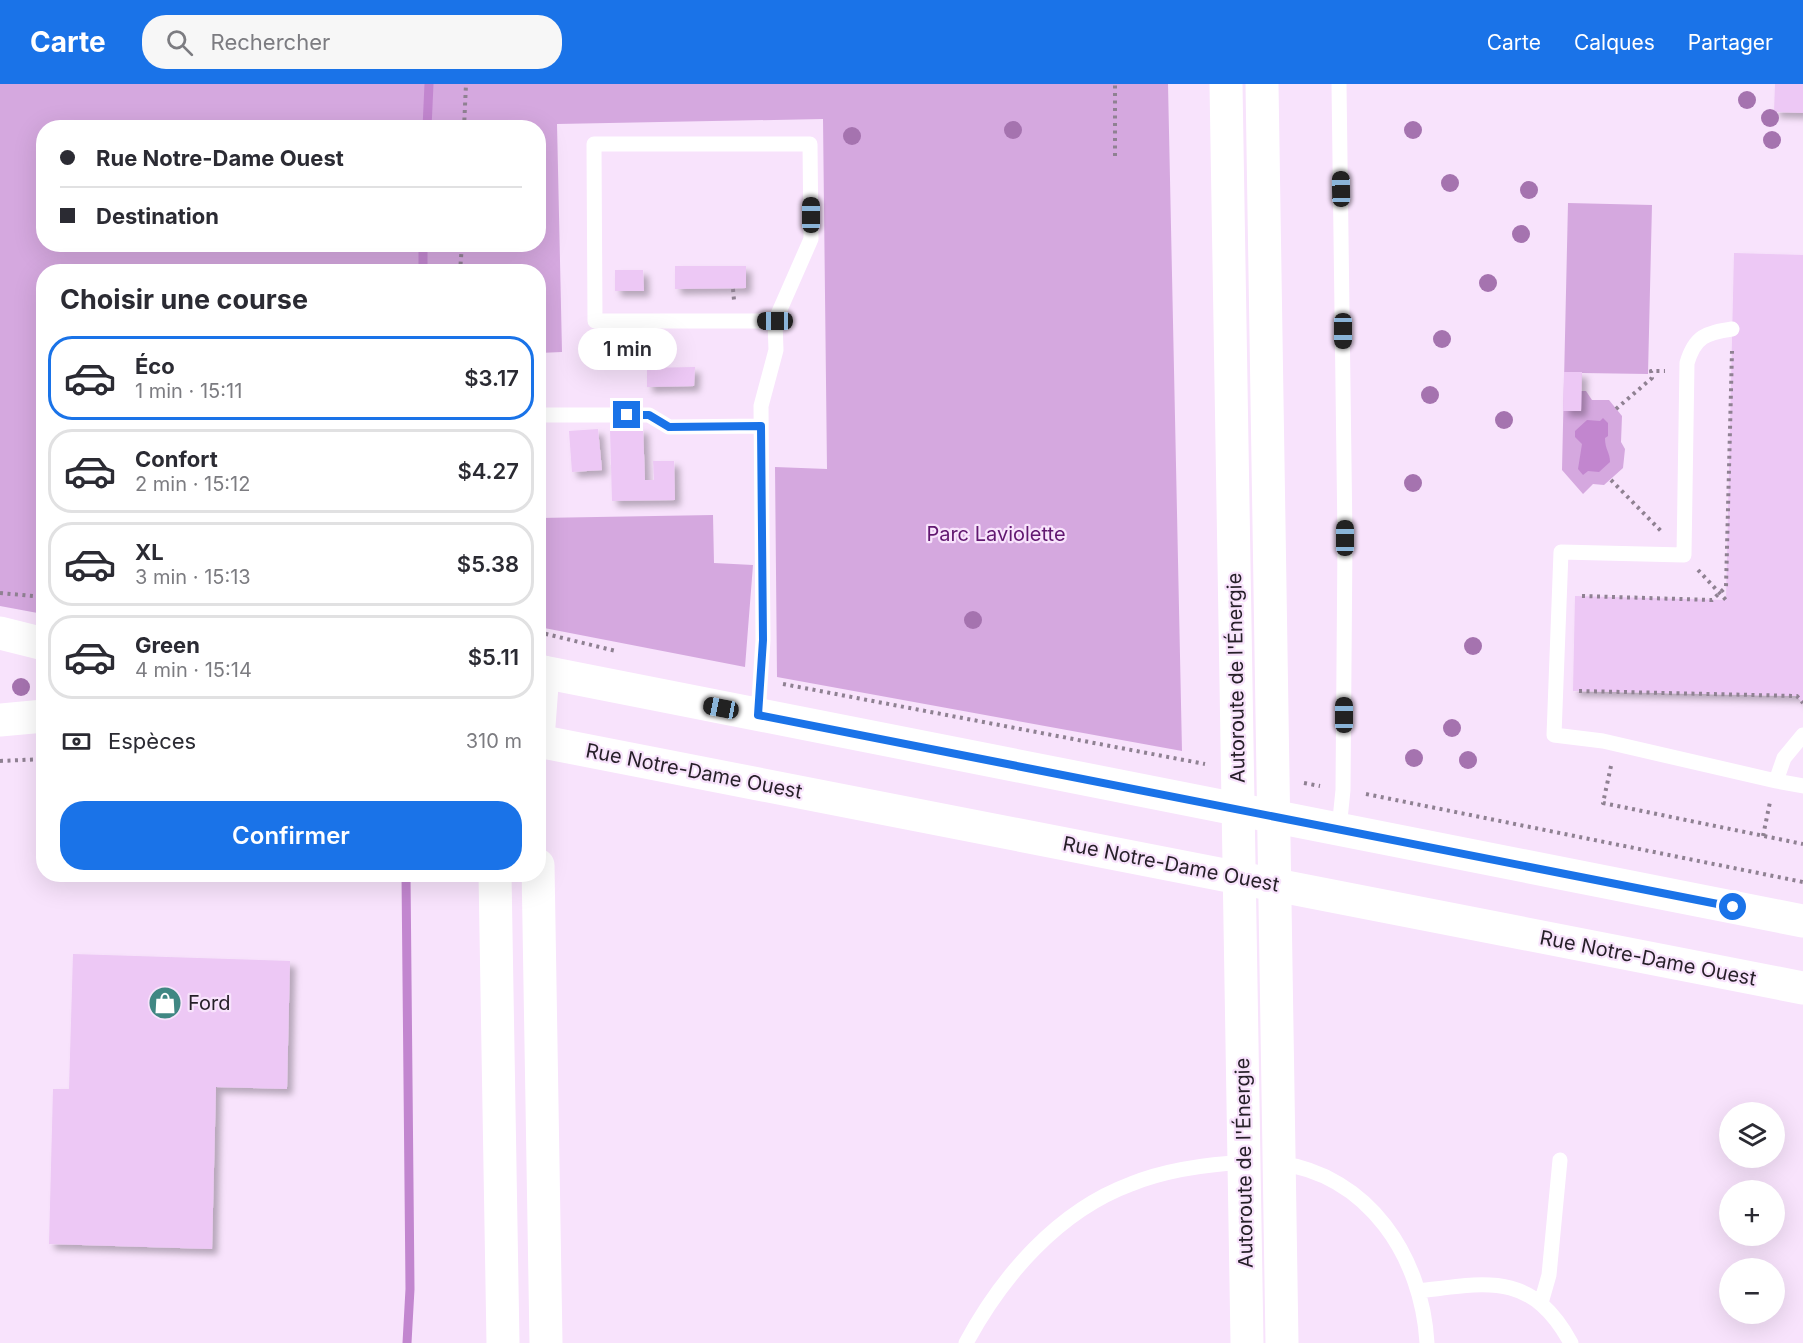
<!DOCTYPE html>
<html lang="fr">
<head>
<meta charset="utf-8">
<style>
	body { margin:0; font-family:Inter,sans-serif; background:#f7f7f7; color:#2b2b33; height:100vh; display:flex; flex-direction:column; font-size:22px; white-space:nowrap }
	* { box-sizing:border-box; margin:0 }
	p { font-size:20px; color:#7c7c81 }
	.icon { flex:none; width:33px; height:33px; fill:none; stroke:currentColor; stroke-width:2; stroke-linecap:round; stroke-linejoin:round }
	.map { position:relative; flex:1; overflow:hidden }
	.details { position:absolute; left:36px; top:180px; width:510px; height:618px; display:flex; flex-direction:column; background:#fff; border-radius:24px; box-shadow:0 6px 24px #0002 }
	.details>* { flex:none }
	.banner { position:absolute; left:36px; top:36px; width:510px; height:132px; border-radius:24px; box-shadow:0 6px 24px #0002; display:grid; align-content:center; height:132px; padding:0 24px; background:#fff }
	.fabs { position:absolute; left:1719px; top:1018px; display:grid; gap:12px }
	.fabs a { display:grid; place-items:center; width:66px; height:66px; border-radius:50%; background:#fff; box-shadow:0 6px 24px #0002; font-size:30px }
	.end { position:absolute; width:27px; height:27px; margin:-14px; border:8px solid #1a73e8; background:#fff; box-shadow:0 0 0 3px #fff }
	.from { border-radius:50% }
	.bubble { position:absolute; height:42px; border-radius:21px; background:#fff; box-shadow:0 6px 24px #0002; font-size:20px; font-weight:600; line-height:42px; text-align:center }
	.car { position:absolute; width:18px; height:36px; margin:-18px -9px; border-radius:8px; box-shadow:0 0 4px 2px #0007; background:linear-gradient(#222 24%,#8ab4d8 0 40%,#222 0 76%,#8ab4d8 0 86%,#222 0) }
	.banner b { display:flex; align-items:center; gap:21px; height:57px; font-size:22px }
	.banner b+b { border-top:2px solid #e1e1e2 }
	.banner i { width:15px; height:15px; background:#2b2b33 }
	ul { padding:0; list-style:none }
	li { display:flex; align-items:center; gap:18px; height:84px; margin:0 12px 9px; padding:0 12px; border:3px solid #e1e1e2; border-radius:24px }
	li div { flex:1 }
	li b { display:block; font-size:22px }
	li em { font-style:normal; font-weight:600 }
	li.on { border-color:#1a73e8 }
	li>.icon { width:54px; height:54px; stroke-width:1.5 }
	h2 { padding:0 24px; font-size:27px; line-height:72px }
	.pay { display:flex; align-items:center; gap:15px; height:66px; padding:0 24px; font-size:22px }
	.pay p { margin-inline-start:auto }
	.button { display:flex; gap:12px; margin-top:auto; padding:12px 24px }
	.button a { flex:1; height:69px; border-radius:24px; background:#1a73e8; color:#fff; font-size:24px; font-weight:600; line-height:69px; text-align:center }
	header { display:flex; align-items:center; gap:36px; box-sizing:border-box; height:84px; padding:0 30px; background:#1a73e8; color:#fff }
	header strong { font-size:28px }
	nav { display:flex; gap:33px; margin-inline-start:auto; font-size:21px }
	.search { width:420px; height:54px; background:#f7f7f7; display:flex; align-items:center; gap:15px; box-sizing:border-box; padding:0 21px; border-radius:24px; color:#7c7c81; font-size:22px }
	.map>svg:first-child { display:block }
	.green { fill:#d5a8df; fill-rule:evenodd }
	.water { fill:#c286cf }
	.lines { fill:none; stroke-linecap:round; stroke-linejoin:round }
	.stream { stroke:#c286cf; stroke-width:9 }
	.building { fill:#edc8f5; filter:url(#shadow) }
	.path { stroke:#8f8192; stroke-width:4; stroke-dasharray:3 4.5; stroke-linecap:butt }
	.lane { stroke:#fff; stroke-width:15 }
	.primary { stroke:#fff; stroke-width:33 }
	.highway { stroke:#fff; stroke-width:33 }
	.tree { fill:#a573af }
	.route { stroke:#1a73e8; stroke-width:8 }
	.labels { text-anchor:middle; stroke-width:4.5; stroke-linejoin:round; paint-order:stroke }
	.park-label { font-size:20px; fill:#611770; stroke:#f8e3fc }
	.street-label { font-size:20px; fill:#261f28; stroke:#f8e3fc }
	.poi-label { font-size:20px; fill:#261f28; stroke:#f8e3fc; text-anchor:start }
</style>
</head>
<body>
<header>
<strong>Carte</strong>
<div class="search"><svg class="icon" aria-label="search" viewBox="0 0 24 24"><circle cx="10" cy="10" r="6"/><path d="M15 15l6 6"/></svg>Rechercher</div>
<nav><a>Carte</a><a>Calques</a><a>Partager</a></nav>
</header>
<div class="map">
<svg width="1803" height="1259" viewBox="0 0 1803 1259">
	<defs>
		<filter id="shadow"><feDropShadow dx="5.5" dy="5.5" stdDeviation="3" flood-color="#0004"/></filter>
	</defs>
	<rect width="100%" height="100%" fill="#f8e3fc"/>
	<!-- green -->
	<path class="green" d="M0 0H1168L1182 667 777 593 775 383 827 385 823 35 557 40 562 268 539 269 538 188H44L43 530 0 522ZM44 44H538V160H44Z
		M1568 119 1652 121 1648 290 1582 289 1581 307H1586L1592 316H1609L1622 332 1621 358 1625 365 1623 384 1604 401 1593 400 1583 410 1562 386Z
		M713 431 714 479 753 481 745 583 539 543V434Z"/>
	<!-- water -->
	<path class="water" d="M1603 334 1608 339V352L1605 354C1605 366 1610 368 1610 378L1599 388 1588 387 1583 391 1578 385 1582 360 1575 353V347L1587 336 1600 337Z"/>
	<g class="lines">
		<!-- stream -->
		<path class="stream" d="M427 44 429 0
			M423 188V160
			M406 790 410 1205 407 1259"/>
	</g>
	<!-- building -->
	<path class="building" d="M1775 0H1803V29L1774 28Z
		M1734 169 1803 171V619L1797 612 1573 607 1575 512 1726 516Z
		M675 182H746V204L675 205Z
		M615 186H643L644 207H615Z
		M695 283 694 302 647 303V284Z
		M1564 288H1582L1581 327H1563Z
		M643 344 645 396H654L653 377H674L675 416 612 417 610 345Z
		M598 345 602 386 572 388 569 347Z
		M73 870 290 877 287 1005 216 1003 212 1165 49 1160 53 1005H69Z"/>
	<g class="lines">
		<!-- path -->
		<path class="path" d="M464 44 466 0
			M1115 72V0
			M460 188 462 160
			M733 205 734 216
			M1616 325 1652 294 1651 287H1665
			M1611 396 1662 448
			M1698 486 1726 516
			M0 509 44 513
			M1582 512 1712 516 1726 503 1732 267
			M538 548 616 567
			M783 600 1205 680
			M1579 607 1797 612 1803 619
			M0 677 44 675
			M1611 682 1603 719 1803 760
			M1304 699 1320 702
			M1366 710 1803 798
			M1763 752 1770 718"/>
		<!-- lane -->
		<path class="lane" d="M1339 0 1345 454 1343 706 1339 745
			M1732 245C1706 249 1695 252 1687 279L1684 471 1561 468 1554 651 1603 657 1776 697 1803 702
			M538 331H649L669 343 761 342
			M758 631 763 556 761 322 776 266 775 237 811 155 810 60H594L595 237H775
			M1776 697 1784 674 1803 651
			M1278 1079C1369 1091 1422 1173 1427 1259
			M1419 1207C1489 1198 1532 1188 1571 1259
			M1541 1219 1549 1191 1560 1076
			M966 1259C1002 1192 1058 1127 1131 1100 1168 1085 1208 1080 1248 1078"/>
		<!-- primary -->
		<path class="primary" d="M0 549 44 560
			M538 587 1803 837
			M0 636 44 632
			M538 657 1803 904"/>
		<!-- highway -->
		<path class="highway" d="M1226 0 1247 1259
			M1262 0 1282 1259
			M538 655 543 588
			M538 781 546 1259
			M495 790 503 1259"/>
	</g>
	<!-- trees -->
	<g class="tree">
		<circle cx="1747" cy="16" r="9"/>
		<circle cx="1770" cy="34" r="9"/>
		<circle cx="1013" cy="46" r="9"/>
		<circle cx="1413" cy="46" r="9"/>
		<circle cx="852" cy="52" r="9"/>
		<circle cx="1772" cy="56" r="9"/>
		<circle cx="1450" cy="99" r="9"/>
		<circle cx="1529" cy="106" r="9"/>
		<circle cx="1521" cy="150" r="9"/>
		<circle cx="1488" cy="199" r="9"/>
		<circle cx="1442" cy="255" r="9"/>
		<circle cx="1430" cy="311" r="9"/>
		<circle cx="1504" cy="336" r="9"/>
		<circle cx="1413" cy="399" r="9"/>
		<circle cx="973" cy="536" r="9"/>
		<circle cx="1473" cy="562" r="9"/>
		<circle cx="21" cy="603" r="9"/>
		<circle cx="1452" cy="644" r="9"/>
		<circle cx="1414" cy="674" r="9"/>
		<circle cx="1468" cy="676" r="9"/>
	</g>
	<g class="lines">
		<!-- route -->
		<path class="route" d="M627 331H649L669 343 761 342 763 556 758 631 1733 823"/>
	</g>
	<!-- icons -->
	<defs>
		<symbol id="shop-disc" viewBox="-11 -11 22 22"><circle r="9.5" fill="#408783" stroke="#f8e3fc"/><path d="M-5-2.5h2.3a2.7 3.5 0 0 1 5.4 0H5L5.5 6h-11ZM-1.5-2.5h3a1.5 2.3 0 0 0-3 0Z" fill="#fff"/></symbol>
	</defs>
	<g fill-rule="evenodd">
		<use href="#shop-disc" x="146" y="900" width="38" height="38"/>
	</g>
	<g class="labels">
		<!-- park labels -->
		<g class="park-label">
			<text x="996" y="457">Parc Laviolette</text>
		</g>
		<!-- street labels -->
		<g class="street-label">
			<text transform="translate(1236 594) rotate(-91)" y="7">Autoroute de l'Énergie</text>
			<text transform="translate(694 687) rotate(11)" y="7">Rue Notre-Dame Ouest</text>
			<text transform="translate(1171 780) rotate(11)" y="7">Rue Notre-Dame Ouest</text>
			<text transform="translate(1648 874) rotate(11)" y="7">Rue Notre-Dame Ouest</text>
			<text transform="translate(1244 1079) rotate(-91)" y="7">Autoroute de l'Énergie</text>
		</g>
		<!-- poi labels -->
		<g class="poi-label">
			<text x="188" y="926">Ford</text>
		</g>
	</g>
</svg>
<div class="fabs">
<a><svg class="icon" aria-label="layers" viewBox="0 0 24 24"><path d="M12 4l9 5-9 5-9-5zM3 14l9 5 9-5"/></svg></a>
<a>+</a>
<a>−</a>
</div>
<i class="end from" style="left:1733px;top:823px"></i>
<i class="end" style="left:627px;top:331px"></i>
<div class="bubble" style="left:578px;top:244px;width:99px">1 min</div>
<i class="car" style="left:1341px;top:105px;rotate:359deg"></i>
<i class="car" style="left:811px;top:131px;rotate:0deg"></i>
<i class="car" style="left:775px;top:237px;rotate:270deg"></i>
<i class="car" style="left:1343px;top:247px;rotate:180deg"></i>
<i class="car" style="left:1345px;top:454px;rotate:0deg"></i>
<i class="car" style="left:721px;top:624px;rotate:281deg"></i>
<i class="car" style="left:1344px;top:631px;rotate:0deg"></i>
<div class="banner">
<b><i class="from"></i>Rue Notre-Dame Ouest</b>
<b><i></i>Destination</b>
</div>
<section class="details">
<h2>Choisir une course</h2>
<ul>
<li class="on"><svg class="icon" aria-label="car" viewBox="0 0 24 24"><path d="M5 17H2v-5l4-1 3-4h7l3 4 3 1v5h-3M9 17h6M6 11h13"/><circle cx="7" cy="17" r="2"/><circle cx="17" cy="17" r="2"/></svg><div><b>Éco</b><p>1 min · 15:11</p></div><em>$3.17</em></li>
<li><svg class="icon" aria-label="car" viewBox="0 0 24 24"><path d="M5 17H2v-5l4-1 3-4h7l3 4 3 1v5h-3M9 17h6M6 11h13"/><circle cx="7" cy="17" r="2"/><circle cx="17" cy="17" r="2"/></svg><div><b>Confort</b><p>2 min · 15:12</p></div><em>$4.27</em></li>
<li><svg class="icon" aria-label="car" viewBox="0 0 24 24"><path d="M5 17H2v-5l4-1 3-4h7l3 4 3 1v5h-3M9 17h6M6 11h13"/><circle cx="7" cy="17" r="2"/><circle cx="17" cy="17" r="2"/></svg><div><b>XL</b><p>3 min · 15:13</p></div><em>$5.38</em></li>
<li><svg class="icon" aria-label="car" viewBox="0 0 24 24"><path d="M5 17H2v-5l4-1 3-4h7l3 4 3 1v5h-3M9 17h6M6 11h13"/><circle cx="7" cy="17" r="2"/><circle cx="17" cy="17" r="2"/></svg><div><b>Green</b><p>4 min · 15:14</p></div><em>$5.11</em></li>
</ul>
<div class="pay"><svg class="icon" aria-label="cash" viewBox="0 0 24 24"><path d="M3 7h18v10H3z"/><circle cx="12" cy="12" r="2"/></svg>Espèces<p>310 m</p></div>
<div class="button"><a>Confirmer</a></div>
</section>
</div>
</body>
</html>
